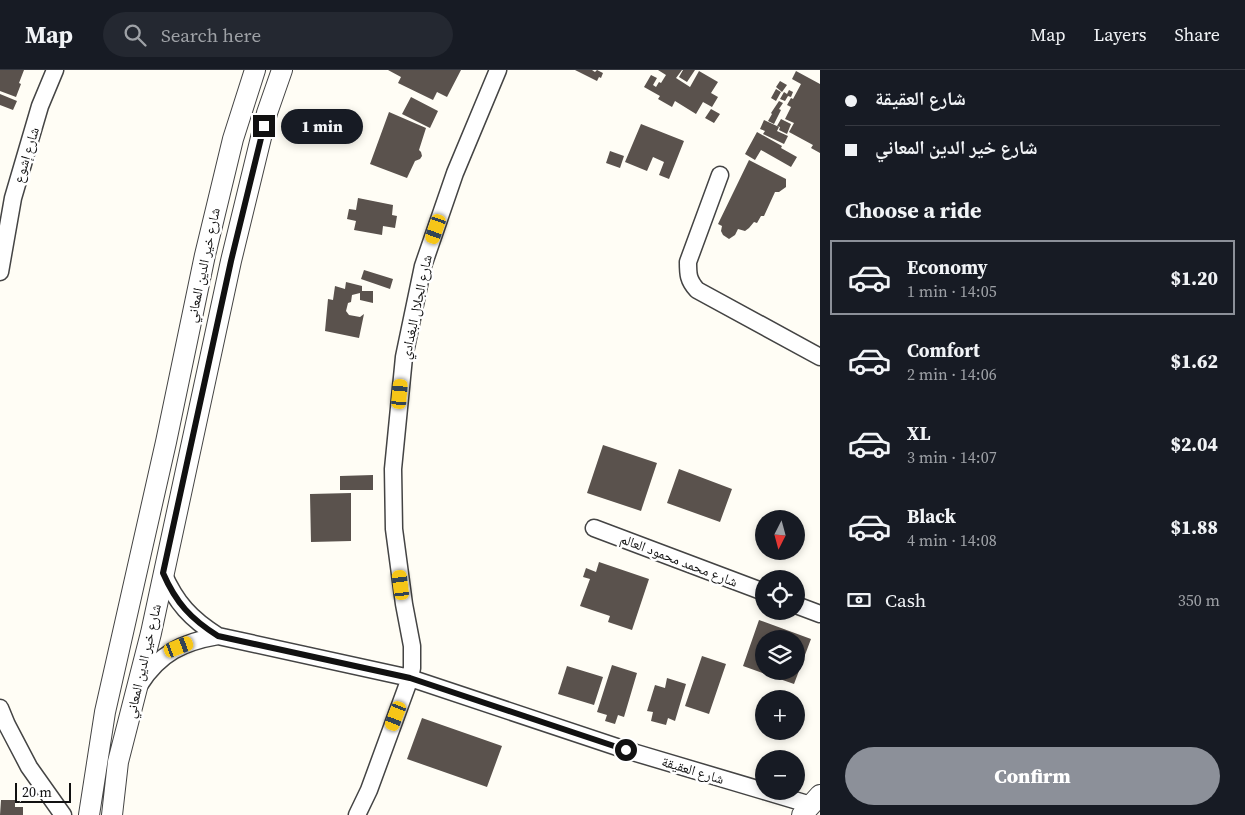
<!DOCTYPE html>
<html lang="en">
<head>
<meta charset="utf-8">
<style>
	body { margin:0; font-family:"Source Serif 4","Noto Naskh Arabic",serif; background:#242831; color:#f1f3f6; height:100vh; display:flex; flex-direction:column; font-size:19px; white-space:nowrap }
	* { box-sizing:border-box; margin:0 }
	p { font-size:16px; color:#9ea1a6 }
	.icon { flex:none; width:28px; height:28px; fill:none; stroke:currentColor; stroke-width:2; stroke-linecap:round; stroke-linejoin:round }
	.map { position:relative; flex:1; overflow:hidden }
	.details { display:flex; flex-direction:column; background:#171b24; width:425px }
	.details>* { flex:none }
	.guide { display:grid; align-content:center; height:110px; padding:0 25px; background:#171b24 }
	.needle { width:32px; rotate:186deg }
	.tools { position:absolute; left:755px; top:440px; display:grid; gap:10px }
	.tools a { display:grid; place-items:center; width:50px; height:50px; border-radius:50%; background:#171b24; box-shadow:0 2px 8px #0003; font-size:25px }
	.scale { position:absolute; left:15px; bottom:12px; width:56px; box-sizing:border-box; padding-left:5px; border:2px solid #111; border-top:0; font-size:14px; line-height:18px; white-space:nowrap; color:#111; -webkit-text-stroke:4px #fff; paint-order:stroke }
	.end { position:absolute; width:22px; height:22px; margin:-11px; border:6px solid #111; background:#fff; box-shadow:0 0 0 2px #fff }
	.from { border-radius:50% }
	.bubble { position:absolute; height:35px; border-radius:18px; background:#171b24; box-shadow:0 2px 8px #0003; font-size:16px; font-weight:800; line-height:35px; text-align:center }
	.car { position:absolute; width:15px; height:30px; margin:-15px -8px; border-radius:6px; box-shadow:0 0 4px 1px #0007; background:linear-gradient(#f5c518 24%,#345 0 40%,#f5c518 0 76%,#345 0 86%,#f5c518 0) }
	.guide b { display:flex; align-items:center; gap:18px; height:48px; font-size:19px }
	.guide b+b { border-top:1px solid #363941 }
	.guide i { width:12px; height:12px; background:#f1f3f6 }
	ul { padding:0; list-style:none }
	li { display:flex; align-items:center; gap:15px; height:75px; margin:0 10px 8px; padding:0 15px; border:2px solid transparent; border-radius:0px }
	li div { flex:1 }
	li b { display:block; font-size:19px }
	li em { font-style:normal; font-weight:800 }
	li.current { border-color:#8c9099 }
	li>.icon { width:45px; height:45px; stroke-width:1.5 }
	h2 { padding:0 25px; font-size:22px; line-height:60px }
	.pay { display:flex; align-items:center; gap:12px; height:55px; padding:0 25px; font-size:19px }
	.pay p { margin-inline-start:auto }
	.cta { display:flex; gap:10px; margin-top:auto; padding:10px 25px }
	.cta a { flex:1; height:58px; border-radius:30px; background:#8c9099; color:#fff; font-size:20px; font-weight:800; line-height:58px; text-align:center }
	header { display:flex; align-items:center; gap:30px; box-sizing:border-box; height:70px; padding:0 25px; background:#171b24; border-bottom:1px solid #363941 }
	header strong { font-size:24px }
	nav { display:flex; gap:28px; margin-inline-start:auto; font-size:18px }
	.search { width:350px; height:45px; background:#242831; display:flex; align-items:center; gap:12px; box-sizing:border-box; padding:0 18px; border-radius:28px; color:#9ea1a6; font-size:19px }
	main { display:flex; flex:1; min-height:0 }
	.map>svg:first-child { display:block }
	.building { fill:#5a524d; fill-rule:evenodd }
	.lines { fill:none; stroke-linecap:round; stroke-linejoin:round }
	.minor-casing { stroke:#444; stroke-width:19 }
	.tertiary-casing { stroke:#444; stroke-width:22 }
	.minor { stroke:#fff; stroke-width:16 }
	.tertiary { stroke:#fff; stroke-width:20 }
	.route { stroke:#111; stroke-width:6 }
	.labels { text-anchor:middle; stroke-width:5; stroke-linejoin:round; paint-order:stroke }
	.street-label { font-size:14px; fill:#111; stroke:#fff }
</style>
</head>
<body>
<header>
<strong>Map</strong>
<div class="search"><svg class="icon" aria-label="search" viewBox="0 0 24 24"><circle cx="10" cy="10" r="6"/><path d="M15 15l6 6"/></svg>Search here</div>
<nav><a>Map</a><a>Layers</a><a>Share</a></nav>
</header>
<main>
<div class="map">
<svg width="820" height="745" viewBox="0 0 820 745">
	<rect width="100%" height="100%" fill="#fffdf5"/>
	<!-- building -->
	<path class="building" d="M0 0H24L19 13 21 14 16 27 0 21Z
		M388 0H461L447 27 437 22 433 30 398 13 401 7Z
		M575 0H592L595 2 597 0 603 3 601 8 599 7 597 11Z
		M658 0H682L676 8 690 17 699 1 718 12 711 23 718 27 712 37 703 32 696 44 675 31 672 37 658 29 660 26 644 17 651 5 657 8 653 15 656 17 659 12 661 13 666 5Z
		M683 0H695L687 12 679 7Z
		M796 1 820 14V83L811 78 813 75 789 62 794 53 785 49 791 37 787 35 791 28 793 29 801 14 792 9Z
		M780 11 787 15 782 22 776 17Z
		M776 19 781 22 776 31 771 28Z
		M789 20 793 22 791 27 788 26 785 31 780 29 784 22 787 24Z
		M0 24 17 31 13 40 0 35Z
		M411 27 438 41 430 58 402 44Z
		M779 31 783 33 779 39 781 40 774 54 768 51 772 44 771 43Z
		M711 39 720 44 714 53 705 48Z
		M389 42 426 58 419 80 421 82 422 86 420 89 415 91 407 108 370 94Z
		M781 49 791 54 787 64 779 60 780 57 777 56Z
		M764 50 779 57 777 61 788 66 784 74 763 64 765 61 760 59Z
		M641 54 684 71 669 109 659 105 664 92 653 87 647 101 625 92Z
		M757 62 782 76 781 78 797 87 791 97 761 80 755 90 745 84Z
		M610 81 624 86 620 98 606 93Z
		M749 90 786 109V117L779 122H775L764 146H761L757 153 754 152 749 158 745 161 738 159 735 165 729 169 723 165 721 161 722 156 718 154Z
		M358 128 393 135 392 145 397 146 395 158 383 156 382 165 354 160 356 151 347 149 349 139 356 140Z
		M364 200 393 209 390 219 361 209Z
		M346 212 362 216V221H373V233L360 230V223L352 225 351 232 348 233 346 241 349 245 360 247 364 244 359 268 325 261 328 229 333 230 335 216 345 219Z
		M603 375 657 393 641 441 587 423Z
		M679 399 732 419 720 452 667 433Z
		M373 405V420H340V406Z
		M351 423V471L311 472 310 424Z
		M599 492 649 509 632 560 608 552 610 546 580 536 590 509 583 507 586 498 596 502Z
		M759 550 811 569 794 614 743 596ZM764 569H796V601H764Z
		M702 586 726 594 709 644 685 636Z
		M612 595 637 603 624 647 618 645 615 654 605 651 607 645 597 642Z
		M567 596 603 607 594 635 558 624Z
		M667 608 686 614 675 651 668 648 666 655 651 651 653 642 647 641 655 615 665 618Z
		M422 648 502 676 487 717 407 689Z
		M1 730H15V737H23V745H0Z"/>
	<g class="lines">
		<defs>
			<path id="minor" d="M720 105 688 192C688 204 688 210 697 220L820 287
				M0 202 13 128 40 36 55 0
				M594 458 764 522
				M163 503C176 533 191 549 218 566L410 608 626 680 764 721
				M796 535 820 544
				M140 614C160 583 183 572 218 566
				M0 638 7 655 29 697 63 745
				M764 721 811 735
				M357 745 369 720 410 608 412 598V576L404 534 394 459 393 399 404 287 423 196 455 103 498 0"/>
			<path id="tertiary" d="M89 745 105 642 166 372 205 185 233 69 255 0
				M112 745 118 692 151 563 231 191 267 43 282 0
				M802 745 820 725"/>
		</defs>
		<!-- minor casing -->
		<use href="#minor" class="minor-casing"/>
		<!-- tertiary casing -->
		<use href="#tertiary" class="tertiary-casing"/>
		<!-- minor -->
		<use href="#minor" class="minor"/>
		<!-- tertiary -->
		<use href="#tertiary" class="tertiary"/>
	</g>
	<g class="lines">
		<!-- route -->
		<path class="route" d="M264 56 231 191 163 503C176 533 191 549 218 566L410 608 626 680"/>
	</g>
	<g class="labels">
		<!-- street labels -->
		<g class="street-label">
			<text transform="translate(26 85) rotate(-73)" y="5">شارع إشوع</text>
			<text transform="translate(203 195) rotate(-78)" y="5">شارع خير الدين المعاني</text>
			<text transform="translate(416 237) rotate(-78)" y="5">شارع الجلال البغدادي</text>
			<text transform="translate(679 490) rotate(21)" y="5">شارع محمد محمود العالم</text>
			<text transform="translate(143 591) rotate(-77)" y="5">شارع خير الدين المعاني</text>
			<text transform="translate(693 700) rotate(17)" y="5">شارع العقيقة</text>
		</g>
	</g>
</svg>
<div class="tools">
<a><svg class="needle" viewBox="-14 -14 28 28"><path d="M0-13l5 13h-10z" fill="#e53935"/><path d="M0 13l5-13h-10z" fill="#9ea1a6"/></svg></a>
<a><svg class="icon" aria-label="locate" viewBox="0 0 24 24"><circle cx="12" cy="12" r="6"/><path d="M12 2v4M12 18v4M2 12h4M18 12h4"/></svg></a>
<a><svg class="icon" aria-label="layers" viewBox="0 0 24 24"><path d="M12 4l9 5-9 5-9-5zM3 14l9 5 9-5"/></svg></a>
<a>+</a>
<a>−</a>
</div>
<div class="scale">20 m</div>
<i class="end from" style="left:626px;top:680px"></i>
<i class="end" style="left:264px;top:56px"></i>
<div class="bubble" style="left:281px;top:39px;width:82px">1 min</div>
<i class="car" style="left:436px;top:159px;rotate:199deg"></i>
<i class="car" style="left:400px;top:324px;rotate:5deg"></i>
<i class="car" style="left:401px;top:515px;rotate:353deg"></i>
<i class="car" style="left:179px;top:577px;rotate:69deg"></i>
<i class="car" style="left:396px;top:646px;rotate:201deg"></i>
</div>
<section class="details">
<div class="guide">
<b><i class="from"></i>شارع العقيقة</b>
<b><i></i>شارع خير الدين المعاني</b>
</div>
<h2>Choose a ride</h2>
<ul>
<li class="current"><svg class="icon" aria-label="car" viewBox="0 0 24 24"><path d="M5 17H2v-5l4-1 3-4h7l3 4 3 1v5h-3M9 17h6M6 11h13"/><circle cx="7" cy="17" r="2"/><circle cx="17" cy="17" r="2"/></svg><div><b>Economy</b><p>1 min · 14:05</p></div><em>$1.20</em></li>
<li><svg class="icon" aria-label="car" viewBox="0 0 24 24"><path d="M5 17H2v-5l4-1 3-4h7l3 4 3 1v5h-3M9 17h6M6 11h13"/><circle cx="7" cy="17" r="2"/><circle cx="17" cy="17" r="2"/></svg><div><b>Comfort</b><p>2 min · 14:06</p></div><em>$1.62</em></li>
<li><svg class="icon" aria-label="car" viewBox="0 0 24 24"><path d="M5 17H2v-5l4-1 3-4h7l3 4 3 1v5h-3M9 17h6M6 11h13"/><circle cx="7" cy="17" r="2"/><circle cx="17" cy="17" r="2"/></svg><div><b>XL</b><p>3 min · 14:07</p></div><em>$2.04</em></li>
<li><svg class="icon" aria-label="car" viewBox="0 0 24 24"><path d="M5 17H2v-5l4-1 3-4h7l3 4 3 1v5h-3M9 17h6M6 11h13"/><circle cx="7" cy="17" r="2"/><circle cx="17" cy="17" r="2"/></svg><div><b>Black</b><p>4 min · 14:08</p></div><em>$1.88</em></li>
</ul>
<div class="pay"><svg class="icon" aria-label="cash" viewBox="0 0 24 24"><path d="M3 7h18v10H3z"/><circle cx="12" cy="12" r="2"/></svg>Cash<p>350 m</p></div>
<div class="cta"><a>Confirm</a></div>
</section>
</main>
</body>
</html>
